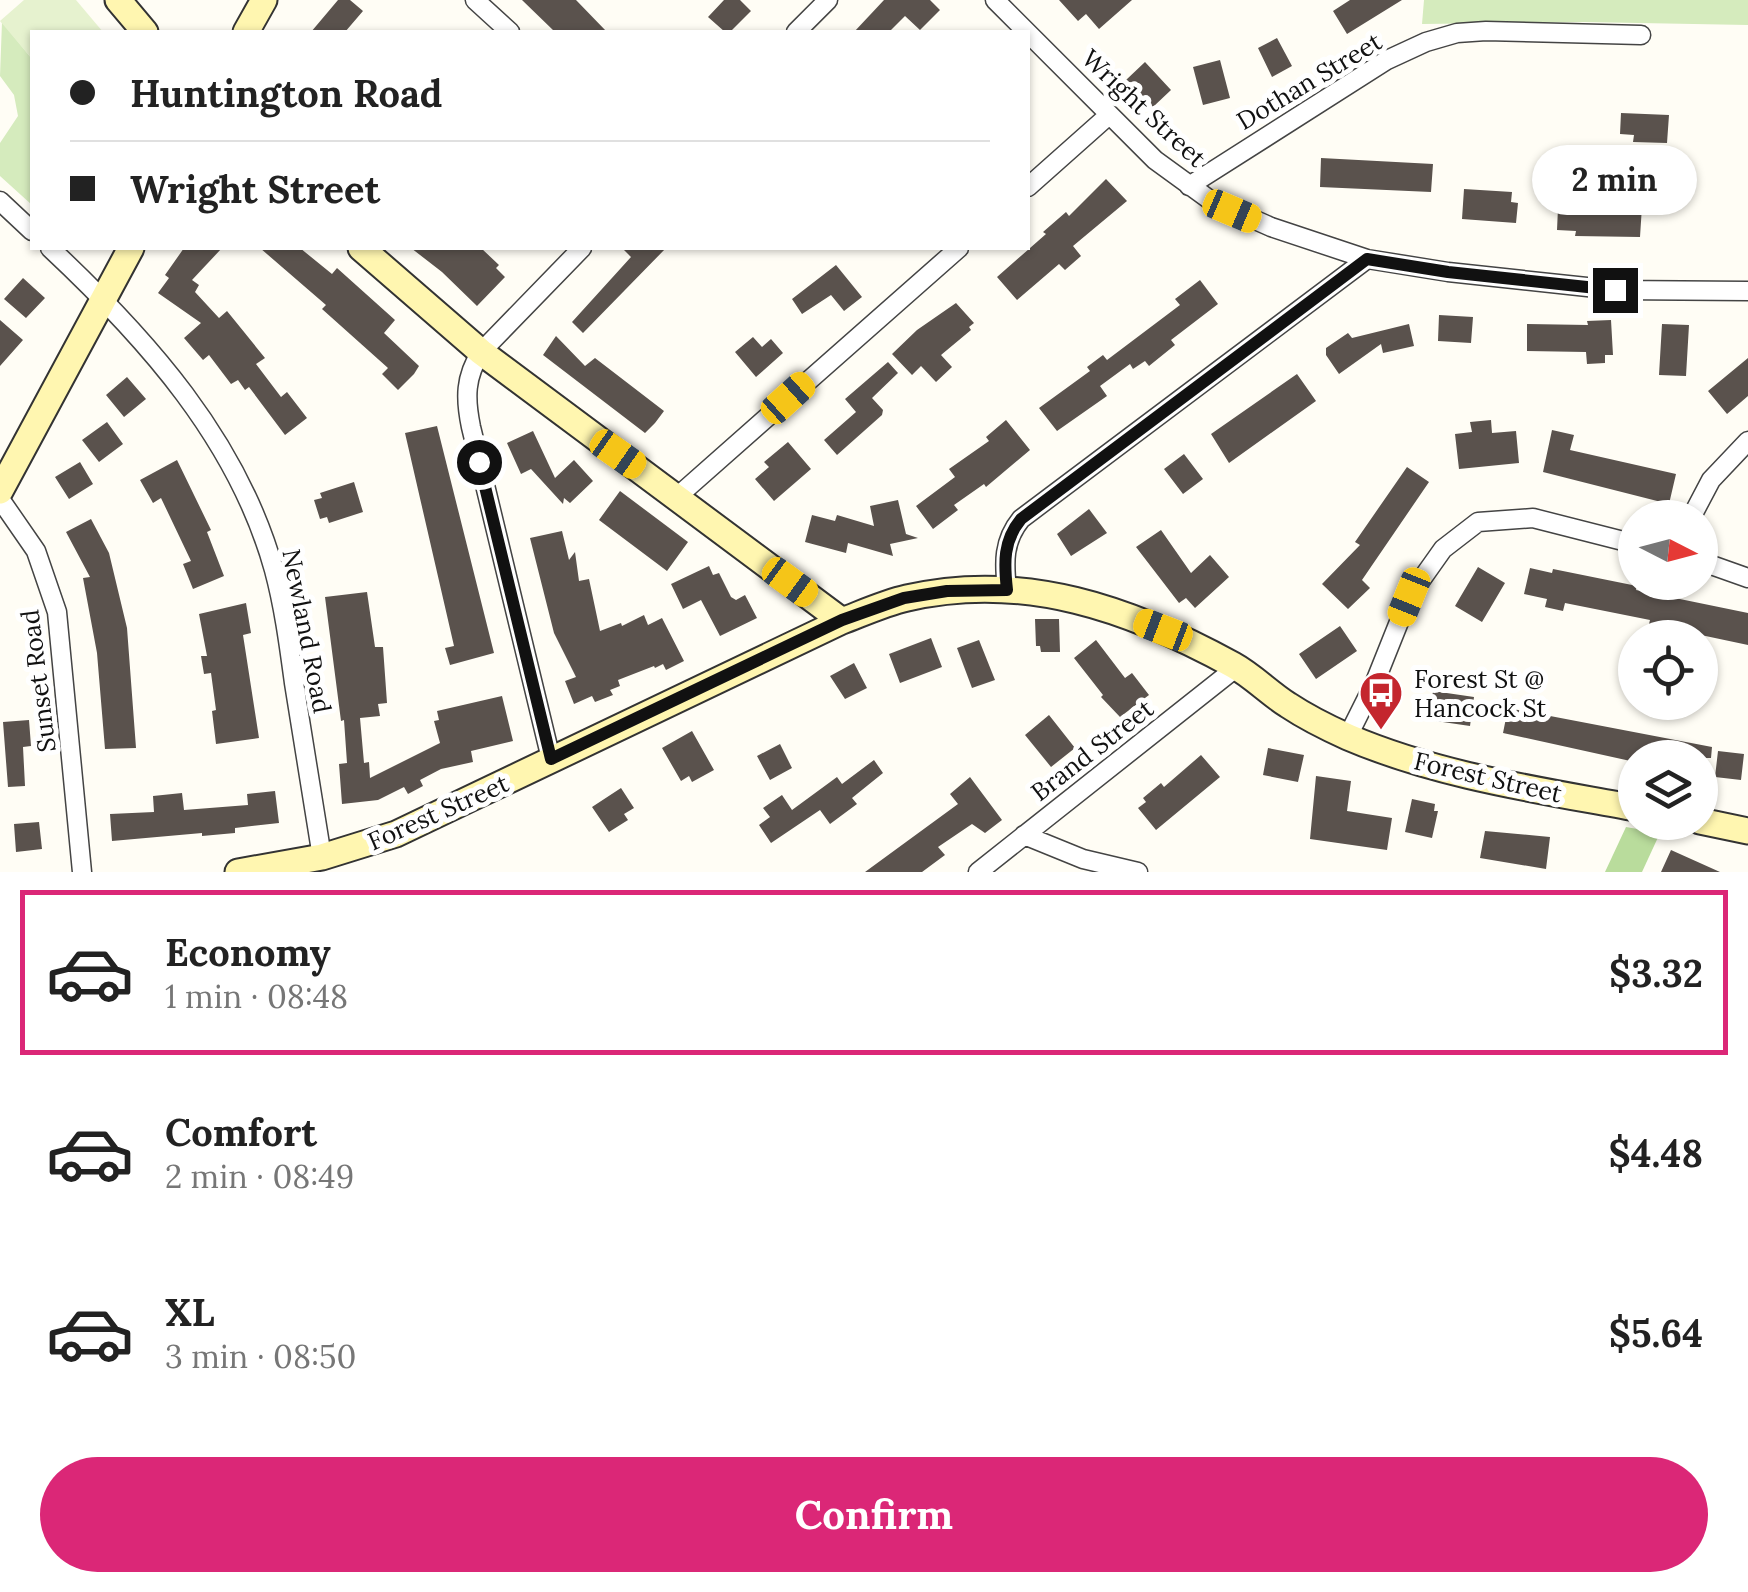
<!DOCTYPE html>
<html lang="en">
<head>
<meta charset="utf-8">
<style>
	body { margin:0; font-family:Lora,serif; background:#f2f2f2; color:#222; height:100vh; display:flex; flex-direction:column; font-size:38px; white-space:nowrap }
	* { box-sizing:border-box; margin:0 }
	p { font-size:32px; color:#767676 }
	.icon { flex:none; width:55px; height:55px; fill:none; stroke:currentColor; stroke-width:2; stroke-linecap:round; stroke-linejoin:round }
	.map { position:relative; height:872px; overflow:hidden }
	.details { display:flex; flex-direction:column; background:#fff; flex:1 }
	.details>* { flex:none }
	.banner { position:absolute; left:30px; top:30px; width:1000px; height:220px; border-radius:0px; box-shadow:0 2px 8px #0004; display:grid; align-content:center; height:220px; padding:0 40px; background:#fff }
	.needle { width:65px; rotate:96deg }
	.tools { position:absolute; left:1618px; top:500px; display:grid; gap:20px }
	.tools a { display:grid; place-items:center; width:100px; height:100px; border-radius:50%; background:#fff; box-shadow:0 2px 8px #0004; font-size:50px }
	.end { position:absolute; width:45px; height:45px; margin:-22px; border:12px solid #111; background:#fff; box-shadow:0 0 0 5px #fff }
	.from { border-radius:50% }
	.bubble { position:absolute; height:70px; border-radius:35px; background:#fff; box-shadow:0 2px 8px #0004; font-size:32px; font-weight:700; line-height:70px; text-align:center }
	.car { position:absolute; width:30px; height:60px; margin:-30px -15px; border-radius:12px; box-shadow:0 0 8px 2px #0007; background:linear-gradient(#f5c518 24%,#345 0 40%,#f5c518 0 76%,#345 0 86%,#f5c518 0) }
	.banner b { display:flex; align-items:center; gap:35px; height:95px; font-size:38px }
	.banner b+b { border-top:2px solid #e0e0e0 }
	.banner i { width:25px; height:25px; background:#222 }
	ul { padding:18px 0 0; list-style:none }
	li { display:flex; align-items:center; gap:30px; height:165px; margin:0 20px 15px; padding:0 20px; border:5px solid transparent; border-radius:0px }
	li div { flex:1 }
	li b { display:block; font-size:38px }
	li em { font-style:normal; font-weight:700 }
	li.selected { border-color:#db2777 }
	li>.icon { width:90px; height:90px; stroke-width:1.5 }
	.button { display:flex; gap:20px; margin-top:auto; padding:20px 40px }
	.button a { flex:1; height:115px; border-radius:60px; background:#db2777; color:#fff; font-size:40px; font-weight:700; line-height:115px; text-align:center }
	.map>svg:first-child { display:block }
	.green { fill:#d5ebbd }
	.forest { fill:#b9dc9c }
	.pitch { fill:#e6f2cf }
	.building { fill:#5a524d }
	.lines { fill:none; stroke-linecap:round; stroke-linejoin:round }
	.minor-casing { stroke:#444; stroke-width:21 }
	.secondary-casing { stroke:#333; stroke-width:29 }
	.minor { stroke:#fff; stroke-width:18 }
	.secondary { stroke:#fff6b0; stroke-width:25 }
	.route { stroke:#111; stroke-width:12 }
	.labels { text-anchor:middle; stroke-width:10; stroke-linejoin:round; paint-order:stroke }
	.street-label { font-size:25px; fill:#111; stroke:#fff }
	.poi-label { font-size:25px; fill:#111; stroke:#fff; text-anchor:start }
</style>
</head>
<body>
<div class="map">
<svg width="1748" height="872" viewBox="0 0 1748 872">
	<rect width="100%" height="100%" fill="#fffdf5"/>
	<!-- green -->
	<path class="green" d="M1424 0H1748V25L1585 22 1422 24Z
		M2 22 32 59V205L0 176V143L18 116 14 95 0 76Z"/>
	<!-- forest -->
	<path class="forest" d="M1626 827 1660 833 1642 872H1605Z"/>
	<!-- pitch -->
	<path class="pitch" d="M24 0H76L103 32H32V59L0 21Z"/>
	<!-- building -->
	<path class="building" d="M338 0H350L363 11 345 32H311Z
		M522 0H576L607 32H555Z
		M724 0H740L751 11 730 32H725L708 17Z
		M884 0H930L940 10 920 30 905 16 889 32H854Z
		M1059 0H1132L1099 29 1086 14 1078 21Z
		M1350 0H1402L1347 34 1333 11Z
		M1277 38 1292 66 1272 77 1258 48Z
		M1220 60 1230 98 1203 105 1193 67Z
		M1145 62 1171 90 1153 107 1126 80Z
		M1621 113 1669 115 1667 143 1633 142 1634 135 1620 134Z
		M1321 158 1433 164 1431 192 1320 187Z
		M1106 179 1127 201 1073 246 1081 256 1065 270 1059 264 1017 300 997 277 1046 234 1043 232 1066 212 1069 216Z
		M1464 189 1512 192 1511 202 1518 203 1516 223 1462 219Z
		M1617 205 1642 206 1640 237 1575 236 1576 231 1557 230 1558 208 1617 212Z
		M184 248H222L192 280 199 285 195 292 219 318 227 311 265 358 256 364 281 397 287 392 307 418 285 435 249 387 245 390 238 380 231 384 209 355 203 360 184 338 201 323 158 293 169 278 165 275Z
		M260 248H300L332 274 337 268 395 320 384 333 419 366 414 374 398 390 382 374 388 368 322 309 326 305Z
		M411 248H481L499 265 496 268 505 277 477 306 442 272Z
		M622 248H666L583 333 572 322 631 257Z
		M836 265 862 297 844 311 831 295 802 314 792 299Z
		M23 278 45 298 26 318 4 299Z
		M1200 280 1218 304 1171 340 1175 345 1149 366 1145 361 1133 369 1130 364 1100 386 1107 396 1057 431 1039 408 1090 371 1087 367 1103 355 1107 360 1180 305 1175 299Z
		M956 303 974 323 969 327 971 330 941 355 952 367 936 382 921 366 912 375 892 354 917 330Z
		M1439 315 1473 317 1471 343 1438 341Z
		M0 320 23 340 0 366Z
		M1611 320 1613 355H1605V363L1587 364 1586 352 1527 351V324L1588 325 1587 321Z
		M1409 324 1414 346 1383 353 1381 344 1339 374 1326 355V348L1348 333 1352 338Z
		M1662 324 1689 325 1686 376 1659 375Z
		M556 336 585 366 595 358 664 411 655 423 645 433 543 355Z
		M753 337 762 347 771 339 783 353 756 377 735 352Z
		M1748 358V396L1727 414 1708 391Z
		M888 362 898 373 872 398 883 410 882 415 837 455 824 440 856 412 845 399Z
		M1297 374 1316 401 1229 463 1211 434Z
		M127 377 146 399 124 417 106 395Z
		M1006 420 1030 450 986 487 984 484 954 505 958 510 933 529 916 506 955 477 949 469 989 441 986 437Z
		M1491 420 1492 433 1516 431 1519 463 1459 469 1455 434 1472 432 1470 422Z
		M107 422 123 444 99 462 82 440Z
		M437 426 494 653 450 665 445 648 454 646 405 433Z
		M1552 430 1574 435 1570 450 1676 474 1669 504 1543 472Z
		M533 431 555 478 574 460 593 481 570 503 564 498 563 504 531 469 521 474 507 443Z
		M788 442 811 469 774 501 755 479 769 467 764 462Z
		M1184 454 1203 479 1183 494 1164 469Z
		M177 460 211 530 207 532 224 576 193 589 183 564 191 561 161 498 153 503 140 480Z
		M80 462 93 484 69 499 55 477Z
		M1407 467 1429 482 1362 580 1370 588 1348 609 1322 584 1360 545 1355 542Z
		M354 482 363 512 329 523 327 517 320 519 314 500 322 498 320 493Z
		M620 491 688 542 667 571 599 520Z
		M898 500 906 534 918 538 890 544 893 556 848 543 846 553 805 542 812 515 835 521 837 515 874 526 870 506Z
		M1089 509 1107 533 1071 556 1057 534Z
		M91 519 109 553 127 628 136 748 105 749 97 653 83 578 90 577 66 532Z
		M1161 530 1191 573 1210 555 1229 577 1195 608 1186 598 1179 603 1136 547Z
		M562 531 569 560 575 552 579 581 589 579 600 631 621 623 622 626 644 615 648 625 662 618 684 661 666 670 663 664 655 668 654 666 618 680 620 686 610 690 613 695 595 702 592 696 574 704 565 681 576 677 554 633 530 538Z
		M709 566 713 575 719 573 731 597 736 600 745 595 757 618 720 636 701 600 683 609 671 584Z
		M1478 567 1505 583 1482 622 1455 606Z
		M1530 568 1552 573 1553 569 1637 586 1636 590 1748 613V645L1649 624 1650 620 1565 603 1563 611 1545 607 1547 599 1524 594Z
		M367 592 375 647H383L387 703 378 704 380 716 360 718 364 763 369 762 370 778 440 743 434 721 439 720 437 711 502 696 513 741 471 751 473 762 441 769 420 780 423 786 408 794 404 787 378 800 342 804 339 764 347 763 344 720 341 721 325 597Z
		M246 603 251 633 243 635 259 738 216 744 212 711 216 710 211 673 204 674 201 656H207L199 614Z
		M1035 619H1059L1060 652H1041L1040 646H1036Z
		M1340 626 1357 651 1316 679 1299 654Z
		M931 638 942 667 900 683 889 654Z
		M979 640 995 680 972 688 957 648Z
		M1096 640 1125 678 1132 673 1149 695 1120 717 1101 697 1103 695 1074 658Z
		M854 663 867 688 845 699 830 676Z
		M1433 691 1474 697 1470 726 1429 720Z
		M1508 708 1712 747 1711 758H1635V762L1503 733Z
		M1049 715 1075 748 1051 767 1025 735Z
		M29 720 31 746 23 747 25 786 8 787 3 722Z
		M692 731 714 770 692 782 689 776 681 781 662 748Z
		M780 744 792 768 770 780 757 756Z
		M1268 748 1304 755 1298 782 1263 775Z
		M1718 751 1744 754 1741 780 1715 777Z
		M1201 755 1220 777 1156 830 1138 808 1146 802 1143 798 1161 783 1164 787Z
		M874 760 883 773 852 798 857 804 830 824 820 810 771 843 759 825 770 817 763 808 782 795 792 810 837 777 842 784Z
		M1316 776 1351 781 1347 811 1392 818 1387 850 1310 839Z
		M970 777 1002 820 985 833 972 824 938 847 945 855 922 872H865L958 804 950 794Z
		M621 788 634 808 624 814 628 820 609 832 592 807Z
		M275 791 279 823 235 828V833L202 836V833L112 841 110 814 154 812 153 796 182 793 184 810 248 805 247 794Z
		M1412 799 1435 804 1434 811H1438L1432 838 1405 832Z
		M39 822 42 849 16 852 14 824Z
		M1485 831 1550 837 1546 869 1480 858Z
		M1671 850 1720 872H1661Z"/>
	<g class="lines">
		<defs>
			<path id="minor" d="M475 0 510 32
				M995 0 1155 160 1210 200 1271 227 1367 259 1448 272 1615 290 1748 291
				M796 32 828 0
				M1189 186 1387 60 1426 42 1457 33 1486 31 1641 35
				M1028 187 1109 115
				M0 201 32 231
				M50 248C146 338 238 440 274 570 284 607 289 646 294 683 303 741 313 799 322 857
				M678 496 959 248
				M0 499 36 551 57 612 82 872
				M1691 518 1711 480 1748 441
				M1700 561 1748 578
				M1007 589C1004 563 1003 541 1021 519L1367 259
				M1348 736 1375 682 1409 597 1443 549 1478 522 1533 518 1635 544
				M551 759 471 427C465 398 465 377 481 352L582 248
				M1024 835 1083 859 1138 872
				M978 872 1237 667"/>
			<path id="secondary" d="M118 0 145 32
				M246 32 264 0
				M361 248 481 352 842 621
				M0 491 131 248
				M1700 821 1748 831
				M238 872 322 857 396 834 842 621C863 613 885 603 907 598 1024 571 1131 609 1233 665 1253 676 1269 693 1288 705 1306 717 1328 728 1348 737 1439 776 1539 790 1635 808"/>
		</defs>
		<!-- minor casing -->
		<use href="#minor" class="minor-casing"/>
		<!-- secondary casing -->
		<use href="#secondary" class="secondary-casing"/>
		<!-- minor -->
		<use href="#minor" class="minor"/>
		<!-- secondary -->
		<use href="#secondary" class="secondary"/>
	</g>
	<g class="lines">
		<!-- route -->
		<path class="route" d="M479 462 551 759 842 620 904 598 947 591 1007 590C1004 563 1003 541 1021 519L1367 259 1448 272 1615 290"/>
	</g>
	<!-- icons -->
	<defs>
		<symbol id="bus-pin" viewBox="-11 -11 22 30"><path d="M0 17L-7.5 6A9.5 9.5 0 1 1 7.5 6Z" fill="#c4262e" stroke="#fff"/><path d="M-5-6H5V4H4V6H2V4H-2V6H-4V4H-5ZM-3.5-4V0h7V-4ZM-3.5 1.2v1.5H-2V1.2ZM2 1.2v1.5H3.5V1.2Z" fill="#fff"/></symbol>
	</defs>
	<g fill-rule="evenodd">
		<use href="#bus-pin" x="1356" y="668" width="50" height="68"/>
	</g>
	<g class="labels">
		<!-- street labels -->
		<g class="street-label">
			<text transform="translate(1309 81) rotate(-31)" y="9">Dothan Street</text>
			<text transform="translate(1144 108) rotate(43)" y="9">Wright Street</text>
			<text transform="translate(307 631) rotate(79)" y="9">Newland Road</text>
			<text transform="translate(38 681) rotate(-97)" y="9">Sunset Road</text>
			<text transform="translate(1092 750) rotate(-38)" y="9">Brand Street</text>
			<text transform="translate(1488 777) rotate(13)" y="9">Forest Street</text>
			<text transform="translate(438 812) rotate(-24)" y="9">Forest Street</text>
		</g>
		<!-- poi labels -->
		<g class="poi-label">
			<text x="1414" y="688">Forest St @<tspan x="1414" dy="29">Hancock St</tspan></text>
		</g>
	</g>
</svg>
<div class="tools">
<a><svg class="needle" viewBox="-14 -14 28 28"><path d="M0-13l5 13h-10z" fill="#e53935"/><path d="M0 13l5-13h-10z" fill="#767676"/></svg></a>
<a><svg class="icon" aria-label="locate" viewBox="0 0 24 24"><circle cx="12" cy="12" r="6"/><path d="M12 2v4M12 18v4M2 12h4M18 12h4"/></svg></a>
<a><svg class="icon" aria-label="layers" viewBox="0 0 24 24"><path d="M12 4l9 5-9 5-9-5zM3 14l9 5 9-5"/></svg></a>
</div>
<i class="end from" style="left:479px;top:462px"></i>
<i class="end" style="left:1615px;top:290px"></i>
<div class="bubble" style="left:1532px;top:145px;width:165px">2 min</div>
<i class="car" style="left:1232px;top:211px;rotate:113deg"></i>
<i class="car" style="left:788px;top:398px;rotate:48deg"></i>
<i class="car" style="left:618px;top:454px;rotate:125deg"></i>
<i class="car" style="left:790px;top:582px;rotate:126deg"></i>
<i class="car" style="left:1409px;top:597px;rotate:202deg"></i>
<i class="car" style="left:1163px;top:630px;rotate:291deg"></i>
<div class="banner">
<b><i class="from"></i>Huntington Road</b>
<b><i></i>Wright Street</b>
</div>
</div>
<section class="details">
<ul>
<li class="selected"><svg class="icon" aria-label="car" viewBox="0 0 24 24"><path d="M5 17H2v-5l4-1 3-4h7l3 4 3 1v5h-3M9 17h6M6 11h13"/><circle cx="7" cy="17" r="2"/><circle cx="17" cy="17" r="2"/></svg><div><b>Economy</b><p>1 min · 08:48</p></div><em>$3.32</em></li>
<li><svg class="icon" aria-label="car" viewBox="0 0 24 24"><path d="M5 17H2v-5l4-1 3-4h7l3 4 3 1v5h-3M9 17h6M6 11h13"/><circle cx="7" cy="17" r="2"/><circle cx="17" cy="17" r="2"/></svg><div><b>Comfort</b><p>2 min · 08:49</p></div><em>$4.48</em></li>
<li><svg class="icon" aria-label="car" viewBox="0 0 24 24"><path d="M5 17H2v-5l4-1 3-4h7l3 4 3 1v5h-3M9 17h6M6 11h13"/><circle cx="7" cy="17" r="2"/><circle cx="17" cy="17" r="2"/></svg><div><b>XL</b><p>3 min · 08:50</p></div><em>$5.64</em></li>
</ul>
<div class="button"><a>Confirm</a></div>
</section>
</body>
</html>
